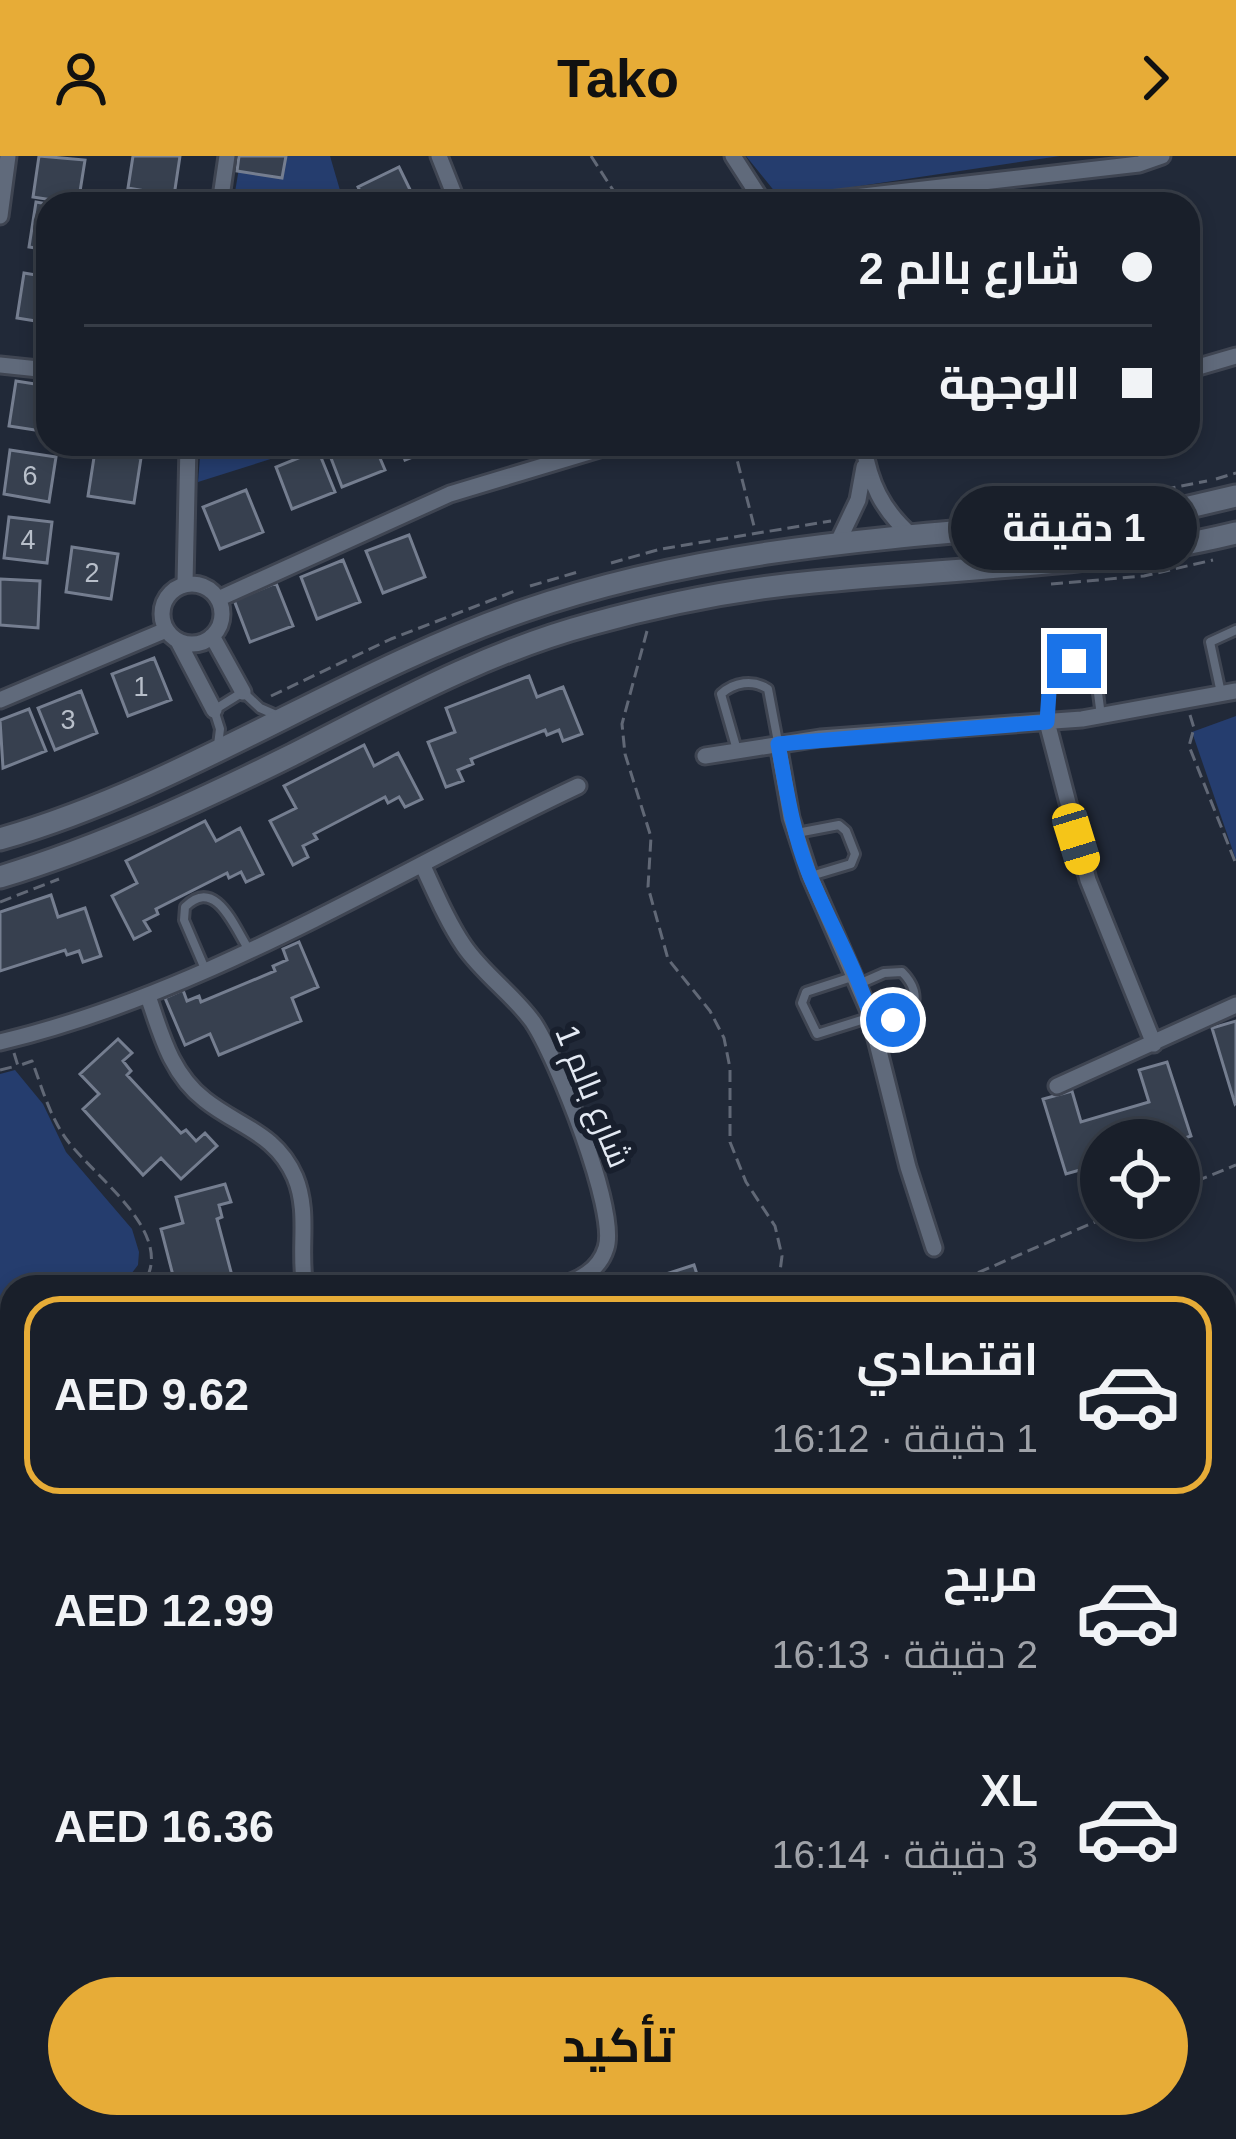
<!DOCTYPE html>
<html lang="ar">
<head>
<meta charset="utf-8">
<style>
	body { margin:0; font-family:Helvetica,Cairo,sans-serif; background:#222732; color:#f1f3f6; direction:rtl; height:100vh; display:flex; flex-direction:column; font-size:45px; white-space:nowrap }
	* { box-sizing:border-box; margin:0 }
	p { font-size:39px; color:#9fa2a8 }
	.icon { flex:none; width:66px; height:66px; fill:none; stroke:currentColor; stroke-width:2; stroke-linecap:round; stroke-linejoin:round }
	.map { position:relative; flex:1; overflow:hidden; direction:ltr }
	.details { position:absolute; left:0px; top:1119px; width:1236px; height:864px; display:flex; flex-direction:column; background:#191f2a; border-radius:36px 36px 0 0; box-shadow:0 6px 18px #0003,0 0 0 3px #373d47; direction:rtl }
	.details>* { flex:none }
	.top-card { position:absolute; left:36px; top:36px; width:1164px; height:264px; border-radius:36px; box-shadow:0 6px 18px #0003,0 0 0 3px #373d47; direction:rtl; display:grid; align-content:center; height:264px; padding:0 48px; background:#191f2a }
	.tools { position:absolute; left:1080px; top:963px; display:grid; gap:24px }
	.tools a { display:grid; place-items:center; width:120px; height:120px; border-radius:50%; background:#191f2a; box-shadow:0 6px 18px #0003,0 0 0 3px #373d47; font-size:60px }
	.end { position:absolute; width:54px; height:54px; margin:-27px; border:15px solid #1a73e8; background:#fff; box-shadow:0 0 0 6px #fff }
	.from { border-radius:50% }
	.bubble { position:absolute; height:84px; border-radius:42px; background:#191f2a; box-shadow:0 6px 18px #0003,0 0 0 3px #373d47; font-size:39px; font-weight:700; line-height:84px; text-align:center; direction:rtl }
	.car { position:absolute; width:36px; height:72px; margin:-36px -18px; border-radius:15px; box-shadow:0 0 9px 3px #0007; background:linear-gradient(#f5c518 24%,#345 0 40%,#f5c518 0 76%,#345 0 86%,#f5c518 0) }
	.top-card b { display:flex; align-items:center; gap:42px; height:114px; font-size:45px }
	.top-card b+b { border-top:3px solid #373d47 }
	.top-card i { width:30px; height:30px; background:#f1f3f6 }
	ul { padding:21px 0 0; list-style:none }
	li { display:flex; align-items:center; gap:36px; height:198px; margin:0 24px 18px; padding:0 24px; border:6px solid transparent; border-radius:36px }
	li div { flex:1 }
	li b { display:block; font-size:45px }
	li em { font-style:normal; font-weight:700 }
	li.on { border-color:#e7ac37 }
	li>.icon { width:108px; height:108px; stroke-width:1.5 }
	.action { display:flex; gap:24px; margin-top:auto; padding:24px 48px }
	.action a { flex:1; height:138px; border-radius:72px; background:#e7ac37; color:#111; font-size:48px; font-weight:700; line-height:138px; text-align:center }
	header { display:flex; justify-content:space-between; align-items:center; height:156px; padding:0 48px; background:#e7ac37; color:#111; font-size:54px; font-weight:700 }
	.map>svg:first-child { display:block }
	.green { fill:#253d6e }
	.building { fill:#37404f; stroke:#757e90; stroke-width:3 }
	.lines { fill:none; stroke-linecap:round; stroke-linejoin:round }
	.lane-casing { stroke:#3f4552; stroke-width:14 }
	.street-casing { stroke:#3f4552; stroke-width:21 }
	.secondary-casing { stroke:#3f4552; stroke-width:27 }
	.primary-casing { stroke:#3f4552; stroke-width:30 }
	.path { stroke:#616876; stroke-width:3; stroke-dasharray:12 6; stroke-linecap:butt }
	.lane { stroke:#606a7b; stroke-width:8 }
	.street { stroke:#606a7b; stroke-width:15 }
	.secondary { stroke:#606a7b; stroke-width:21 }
	.primary { stroke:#b09664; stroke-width:24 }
	.route { stroke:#1a73e8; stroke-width:15 }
	.labels { text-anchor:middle; stroke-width:12; stroke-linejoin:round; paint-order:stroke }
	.number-label { font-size:27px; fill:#b8bfca }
	.street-label { font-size:33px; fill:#e3e9f3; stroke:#181f2d }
</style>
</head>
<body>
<header><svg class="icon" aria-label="forward" viewBox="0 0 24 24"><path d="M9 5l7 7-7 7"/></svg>Tako<svg class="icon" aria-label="person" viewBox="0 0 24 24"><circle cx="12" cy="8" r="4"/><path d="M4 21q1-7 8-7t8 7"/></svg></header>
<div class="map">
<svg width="1236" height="1983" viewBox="0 0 1236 1983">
	<rect width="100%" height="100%" fill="#212938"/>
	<!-- green -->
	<path class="green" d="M241 0H330L344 48H233Z
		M746 0H1060L780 42Z
		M201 288H318L198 326Z
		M1236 560V704L1192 576Z
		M15 914 43 948 66 996 132 1073 139 1096 138 1109 128 1122 110 1131H12V1174L0 1179V918Z"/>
	<!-- building -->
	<path class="building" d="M39 0 85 4 78 48 33 41Z
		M133 0H180L174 40 128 32Z
		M239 0H286L282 22 237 15Z
		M399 11 417 48H366L358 31Z
		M36 46 48 48V94L29 91Z
		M24 117 48 121V167L17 162Z
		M16 225 48 230V276L9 270Z
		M374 288 385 314 342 331 326 289Z
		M399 288H446L405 304Z
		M10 294 56 301 49 346 4 338Z
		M318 294 335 336 292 353 276 311Z
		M95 295 141 302 134 347 88 340Z
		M246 334 263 376 220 393 203 351Z
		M9 361 52 366 47 407 4 402Z
		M409 379 425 421 383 437 366 395Z
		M72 391 118 398 111 443 66 436Z
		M343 404 360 446 317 463 301 421Z
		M0 423 40 425 38 472 0 469Z
		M276 427 293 470 250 486 234 444Z
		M154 502 171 544 128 560 112 518Z
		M529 520 537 541 563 531 582 578 563 585 559 574 547 579 545 574 471 603 473 608 458 614 463 625 446 631 428 586 455 576 446 552Z
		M81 535 97 577 55 594 38 552Z
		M29 553 46 595 3 612 0 564Z
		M364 589 374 610 398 597 422 643 405 651 399 641 388 647 385 641 314 678 317 683 303 690 308 701 293 709 270 665 296 652 284 630Z
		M205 665 216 685 240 672 263 718 246 726 241 716 229 722 227 717 156 753 158 758 144 765 150 775 134 783 112 740 137 727 126 705Z
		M51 739 58 761 85 752 101 800 83 806 79 795 67 799 65 794 0 815V756Z
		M299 786 318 831 292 842 301 865 219 899 210 878 185 889 165 842 183 834 187 845 199 840 201 846 275 815 273 810 287 804 283 793Z
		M1236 865V947L1235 948 1212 872Z
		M118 883 132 897 123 905 131 915 127 919 181 977 186 974 196 985 205 977 217 990 181 1023 161 1002 143 1019 83 953 99 938 80 918Z
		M1167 906 1191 980 1179 984H1101V1008L1066 1018 1043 943 1072 935 1081 966 1149 946 1139 914Z
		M225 1028 231 1046 219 1049 222 1061 217 1063 235 1131H176L161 1073 183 1067 176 1041Z
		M694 1109 701 1131H671L666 1118Z
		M0 1230 12 1260V1278L0 1283Z
		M12 1367V1428L11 1429 0 1409V1372Z"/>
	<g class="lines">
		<defs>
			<path id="lane" d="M1221 537 1210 486 1236 474
				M1047 565 1050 521 1055 509 1088 506 1095 514 1101 560
				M218 589 220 573 214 554 243 536 260 552 276 559
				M737 594 721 538C734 526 753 523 768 533L778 586
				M797 677 839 669 846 675 855 698 851 708 811 720
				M205 813 184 764 185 751C216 720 234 771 249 794
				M855 820 806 836 802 847 817 878 871 861 893 864 912 856C918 840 914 828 902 816L884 817 859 828"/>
			<path id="street" d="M439 0 458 48
				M733 0 764 48
				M220 48 227 0
				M794 48 1139 8 1162 0
				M0 60 8 0
				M0 209 48 214
				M1188 214 1236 200
				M863 288C870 327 881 353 912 380
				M838 386 858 344 864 311
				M162 458a30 30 0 1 1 60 0a30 30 0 1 1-60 0Z
				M185 428 188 288
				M218 443 450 338 616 288
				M212 480 243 536
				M178 485 214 554
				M0 544 166 474
				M1047 566 1088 724 1154 888
				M778 588 791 662 810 720 869 855 908 1011 934 1092
				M705 600 820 582 1082 563 1236 535
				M422 708C435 736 447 765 464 790 484 819 513 838 533 866 556 900 618 1055 606 1092 599 1115 579 1124 558 1131
				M148 840C161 878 171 918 205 944 239 971 276 977 295 1021 310 1057 298 1094 305 1131
				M0 886C206 837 388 719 578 630
				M1057 930 1236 849
				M0 1338 12 1333"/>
			<path id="secondary" d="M0 683C185 630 343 517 523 455 732 382 951 380 1168 356L1236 340
				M0 721C102 690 197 646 292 599 389 550 486 496 591 468 663 448 738 433 813 426 955 412 1097 411 1236 377"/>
			<path id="primary" d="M1224 1647 1236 1642
				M1224 1761 1236 1757
				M365 1983 397 1971
				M607 1983 640 1971"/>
		</defs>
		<!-- lane casing -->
		<use href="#lane" class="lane-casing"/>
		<!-- street casing -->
		<use href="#street" class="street-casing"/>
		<!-- secondary casing -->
		<use href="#secondary" class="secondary-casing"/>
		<!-- primary casing -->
		<use href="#primary" class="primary-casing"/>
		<!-- path -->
		<path class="path" d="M591 0 622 48
			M733 288 755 374
			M1216 323 1236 317
			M1146 337 1207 325
			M611 407 661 393 831 365
			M1051 428 1144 420 1213 404
			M530 430 578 416
			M647 475 622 568 625 598 651 681 648 731 668 803 710 855 724 882 730 912V986L746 1026 775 1070 782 1100 778 1131
			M271 540 391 483 515 435
			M1190 559 1194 572 1189 590 1236 708
			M0 746 59 723
			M14 897 18 910 32 905C42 932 50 961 67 984 95 1022 181 1080 141 1131
			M0 914 16 910
			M1179 1032 1236 1009
			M945 1131 1104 1062
			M0 1194 12 1189
			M0 1501 12 1496"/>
		<!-- lane -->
		<use href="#lane" class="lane"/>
		<!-- street -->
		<use href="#street" class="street"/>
		<!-- secondary -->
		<use href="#secondary" class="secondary"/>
		<!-- primary -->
		<use href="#primary" class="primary"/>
	</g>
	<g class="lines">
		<!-- route -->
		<path class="route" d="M893 864 871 862C856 810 828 765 808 715 792 674 786 631 778 588L1047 566 1050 521 1055 509 1074 505"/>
	</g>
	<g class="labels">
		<!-- number labels -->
		<g class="number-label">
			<text x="30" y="329">6</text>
			<text x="28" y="393">4</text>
			<text x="92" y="426">2</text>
			<text x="141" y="540">1</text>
			<text x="68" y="573">3</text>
		</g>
		<!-- street labels -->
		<g class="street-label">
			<text transform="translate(594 940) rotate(68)" y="12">شارع بالم 1</text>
		</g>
	</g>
</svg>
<div class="tools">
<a><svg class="icon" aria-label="locate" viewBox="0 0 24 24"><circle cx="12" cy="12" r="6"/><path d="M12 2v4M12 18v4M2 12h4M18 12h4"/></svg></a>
</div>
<i class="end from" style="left:893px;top:864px"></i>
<i class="end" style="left:1074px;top:505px"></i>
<div class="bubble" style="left:951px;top:330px;width:246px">1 دقيقة</div>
<i class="car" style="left:1076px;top:683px;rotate:163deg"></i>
<div class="top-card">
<b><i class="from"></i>شارع بالم 2</b>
<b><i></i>الوجهة</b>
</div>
<section class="details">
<ul>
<li class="on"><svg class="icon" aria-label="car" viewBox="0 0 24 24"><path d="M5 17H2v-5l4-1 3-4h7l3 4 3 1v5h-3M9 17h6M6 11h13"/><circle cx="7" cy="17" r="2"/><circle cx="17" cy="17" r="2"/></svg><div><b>اقتصادي</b><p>1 دقيقة · 16:12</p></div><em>AED 9.62</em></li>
<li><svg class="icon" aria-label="car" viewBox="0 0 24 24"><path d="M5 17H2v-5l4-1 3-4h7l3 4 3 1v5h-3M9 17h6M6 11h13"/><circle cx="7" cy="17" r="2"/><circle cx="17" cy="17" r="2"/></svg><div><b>مريح</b><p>2 دقيقة · 16:13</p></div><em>AED 12.99</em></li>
<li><svg class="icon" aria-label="car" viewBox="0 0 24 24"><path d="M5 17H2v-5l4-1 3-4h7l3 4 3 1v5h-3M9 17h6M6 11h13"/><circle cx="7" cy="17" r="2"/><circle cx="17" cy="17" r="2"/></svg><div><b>XL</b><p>3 دقيقة · 16:14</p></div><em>AED 16.36</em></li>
</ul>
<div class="action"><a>تأكيد</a></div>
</section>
</div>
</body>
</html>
